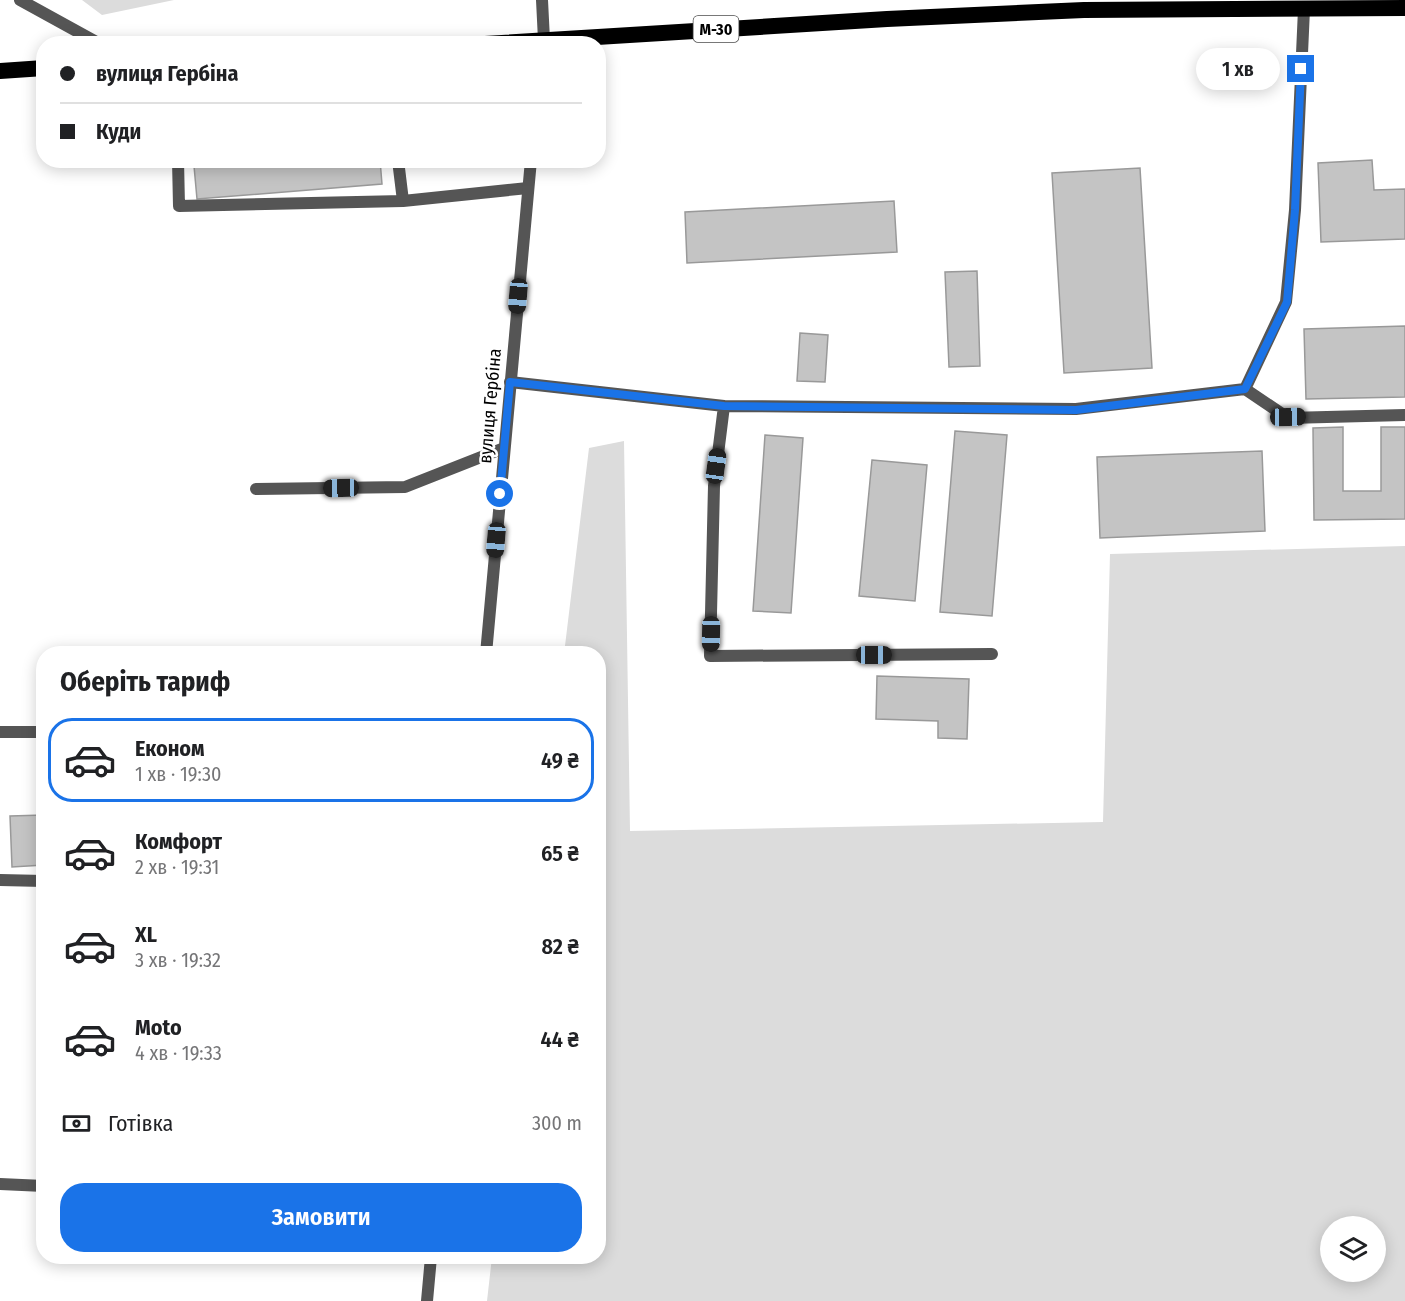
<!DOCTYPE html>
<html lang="uk">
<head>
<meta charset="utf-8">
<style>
	body { margin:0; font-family:"Fira Sans Condensed",sans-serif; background:#f2f2f2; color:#202124; height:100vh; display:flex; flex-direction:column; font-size:22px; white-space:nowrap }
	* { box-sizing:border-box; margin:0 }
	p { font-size:20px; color:#757577 }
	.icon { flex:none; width:33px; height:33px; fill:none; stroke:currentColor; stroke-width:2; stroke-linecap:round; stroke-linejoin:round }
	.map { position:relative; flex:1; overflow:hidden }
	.details { position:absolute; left:36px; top:646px; width:570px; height:618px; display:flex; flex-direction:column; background:#fff; border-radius:24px; box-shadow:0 3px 15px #0003 }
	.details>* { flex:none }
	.hud { position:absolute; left:36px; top:36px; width:570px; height:132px; border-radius:24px; box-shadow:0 3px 15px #0003; display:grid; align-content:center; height:132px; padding:0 24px; background:#fff }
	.tools { position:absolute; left:1320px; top:1216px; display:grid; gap:12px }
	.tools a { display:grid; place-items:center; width:66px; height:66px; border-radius:50%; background:#fff; box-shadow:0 3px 15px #0003; font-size:30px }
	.end { position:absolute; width:27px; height:27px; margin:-14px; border:8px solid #1a73e8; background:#fff; box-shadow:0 0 0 3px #fff }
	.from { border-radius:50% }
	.bubble { position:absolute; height:42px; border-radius:21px; background:#fff; box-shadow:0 3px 15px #0003; font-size:20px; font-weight:600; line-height:42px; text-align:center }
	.car { position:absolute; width:18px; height:36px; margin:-18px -9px; border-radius:8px; box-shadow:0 0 4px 2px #0007; background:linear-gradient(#222 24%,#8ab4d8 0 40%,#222 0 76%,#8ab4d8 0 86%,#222 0) }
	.hud b { display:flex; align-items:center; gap:21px; height:57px; font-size:22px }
	.hud b+b { border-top:2px solid #e0e0e0 }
	.hud i { width:15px; height:15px; background:#202124 }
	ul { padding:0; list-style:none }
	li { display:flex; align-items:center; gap:18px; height:84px; margin:0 12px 9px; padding:0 12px; border:3px solid transparent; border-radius:24px }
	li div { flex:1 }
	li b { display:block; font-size:22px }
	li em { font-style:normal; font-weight:600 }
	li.on { border-color:#1a73e8 }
	li>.icon { width:54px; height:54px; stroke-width:1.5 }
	h2 { padding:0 24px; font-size:27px; line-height:72px }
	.pay { display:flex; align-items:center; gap:15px; height:66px; padding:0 24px; font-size:22px }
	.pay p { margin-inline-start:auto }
	.button { display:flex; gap:12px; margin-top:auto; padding:12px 24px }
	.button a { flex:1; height:69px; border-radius:24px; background:#1a73e8; color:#fff; font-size:24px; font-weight:600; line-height:69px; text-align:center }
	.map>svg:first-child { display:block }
	.green { fill:#dcdcdc; fill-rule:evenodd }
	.building { fill:#c4c4c4; stroke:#999; stroke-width:1.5 }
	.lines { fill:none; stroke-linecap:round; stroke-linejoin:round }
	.service { stroke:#555; stroke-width:12 }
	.minor { stroke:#555; stroke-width:12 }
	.trunk { stroke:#000; stroke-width:16 }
	.route { stroke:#1a73e8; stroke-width:8 }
	.labels { text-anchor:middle; stroke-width:5; stroke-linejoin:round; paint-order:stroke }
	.shield { fill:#fff; stroke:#4c4c4c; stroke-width:1.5 }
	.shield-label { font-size:16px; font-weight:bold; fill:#000 }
	.street-label { font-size:18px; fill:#000; stroke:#fff }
</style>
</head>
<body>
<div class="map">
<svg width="1405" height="1301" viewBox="0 0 1405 1301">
	<rect width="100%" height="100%" fill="#fff"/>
	<!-- green -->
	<path class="green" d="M82 0H174L102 15Z
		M624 441 630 831 1103 822 1110 554 1405 546V1301H487L492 1257H598V654H564L589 448ZM1330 1227H1376V1272H1330Z"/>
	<!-- building -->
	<path class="building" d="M259 160H380L382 184 197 199 194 166Z
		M1372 160 1374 190 1405 189V239L1321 242 1318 163Z
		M1140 168 1152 368 1064 373 1052 173Z
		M894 201 897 252 687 263 685 212Z
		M977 271 980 366 949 367 945 272Z
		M1405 326V397L1306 399 1304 329Z
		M800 333 828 335 825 382 797 381Z
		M1343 427V491H1381V427H1405V519L1314 520 1313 428Z
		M955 431 1007 435 992 616 940 612Z
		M765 435 803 438 791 613 753 611Z
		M1262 451 1265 531 1100 538 1097 457Z
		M872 460 927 465 915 601 859 596Z
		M877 676 969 679 967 739 938 738V721L876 719Z
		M44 815V865L12 867 10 816Z"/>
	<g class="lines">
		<!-- service -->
		<path class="service" d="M20 0 100 44
			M542 0 544 40
			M178 160 179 206 403 201
			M398 160 403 201 528 188
			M510 382 724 406 1076 409 1245 389 1286 302 1295 210 1304 9
			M1245 389 1288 418 1405 415
			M724 406 714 486 710 656 992 654"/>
		<!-- minor -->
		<path class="minor" d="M256 489 405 487 504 448
			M486 654 531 160
			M0 732H44
			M0 880 44 881
			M0 1184 44 1186
			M427 1301 431 1257"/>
		<!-- trunk -->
		<path class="trunk" d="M485 44 887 19 1084 10 1405 8
			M0 71 44 68"/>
	</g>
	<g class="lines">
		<!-- route -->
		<path class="route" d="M500 494 510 382 724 406 1076 410 1245 389 1287 302 1295 210 1301 69"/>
	</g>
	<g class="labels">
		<!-- shield labels -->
		<rect class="shield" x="693.5" y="16" width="45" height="26" rx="4.5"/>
		<g class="shield-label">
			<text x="716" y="35">М-30</text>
		</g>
		<!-- street labels -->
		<g class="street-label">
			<text transform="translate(490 406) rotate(-85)" y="6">вулиця Гербіна</text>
		</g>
	</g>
</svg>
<div class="tools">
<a><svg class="icon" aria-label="layers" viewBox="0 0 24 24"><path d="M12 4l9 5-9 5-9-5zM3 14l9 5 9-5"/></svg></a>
</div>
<i class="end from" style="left:500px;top:494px"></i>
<i class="end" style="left:1301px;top:69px"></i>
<div class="bubble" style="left:1196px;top:48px;width:84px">1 хв</div>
<i class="car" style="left:518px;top:296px;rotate:185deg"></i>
<i class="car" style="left:1288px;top:417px;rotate:89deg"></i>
<i class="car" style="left:716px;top:466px;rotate:8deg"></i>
<i class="car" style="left:341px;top:488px;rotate:269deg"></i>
<i class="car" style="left:496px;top:540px;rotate:185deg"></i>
<i class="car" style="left:711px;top:634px;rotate:181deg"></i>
<i class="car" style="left:874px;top:655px;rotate:90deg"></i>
<div class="hud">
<b><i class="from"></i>вулиця Гербіна</b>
<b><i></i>Куди</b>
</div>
<section class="details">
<h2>Оберіть тариф</h2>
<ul>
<li class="on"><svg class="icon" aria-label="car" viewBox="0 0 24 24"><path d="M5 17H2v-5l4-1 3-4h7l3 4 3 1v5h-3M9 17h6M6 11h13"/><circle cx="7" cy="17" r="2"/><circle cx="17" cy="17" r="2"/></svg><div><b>Економ</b><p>1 хв · 19:30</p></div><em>49 ₴</em></li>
<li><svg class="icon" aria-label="car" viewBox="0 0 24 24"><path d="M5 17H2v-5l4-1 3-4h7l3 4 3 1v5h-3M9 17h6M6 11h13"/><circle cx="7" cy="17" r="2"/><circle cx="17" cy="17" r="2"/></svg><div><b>Комфорт</b><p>2 хв · 19:31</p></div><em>65 ₴</em></li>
<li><svg class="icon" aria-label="car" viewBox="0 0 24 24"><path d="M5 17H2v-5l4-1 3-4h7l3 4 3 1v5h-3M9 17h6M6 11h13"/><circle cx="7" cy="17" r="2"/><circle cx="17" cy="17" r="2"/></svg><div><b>XL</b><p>3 хв · 19:32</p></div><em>82 ₴</em></li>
<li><svg class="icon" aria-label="car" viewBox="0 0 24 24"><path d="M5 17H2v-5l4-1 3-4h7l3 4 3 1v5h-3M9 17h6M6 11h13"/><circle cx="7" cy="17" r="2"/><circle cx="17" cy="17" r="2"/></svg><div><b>Moto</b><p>4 хв · 19:33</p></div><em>44 ₴</em></li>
</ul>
<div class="pay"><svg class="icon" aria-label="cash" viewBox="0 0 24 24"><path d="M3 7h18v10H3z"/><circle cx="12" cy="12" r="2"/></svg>Готівка<p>300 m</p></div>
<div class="button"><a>Замовити</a></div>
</section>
</div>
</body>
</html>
